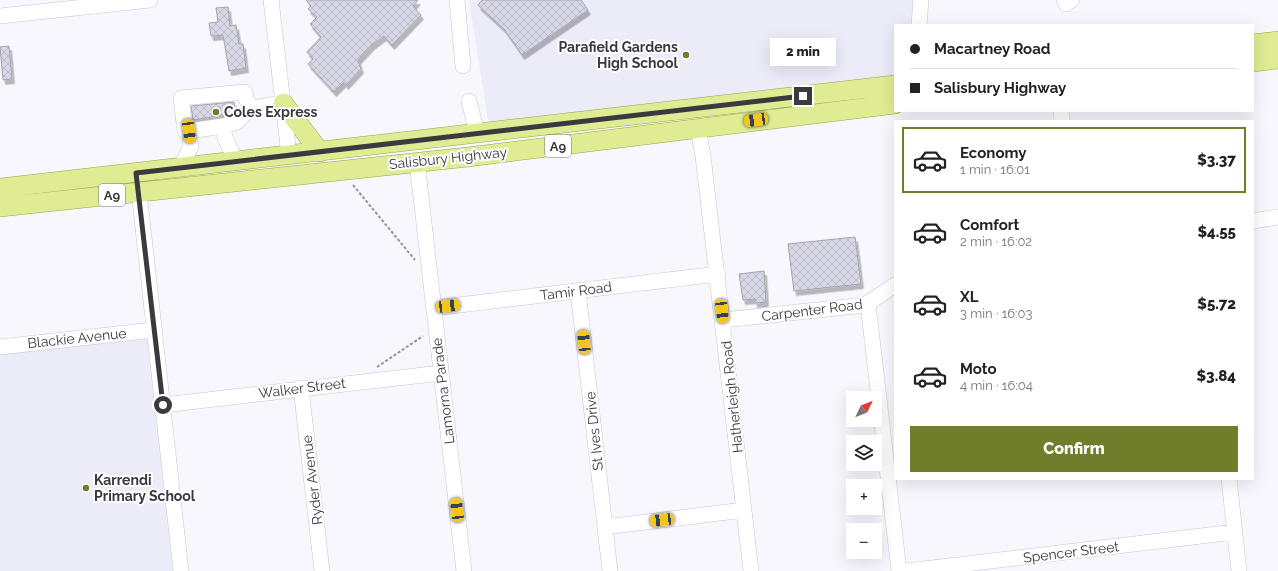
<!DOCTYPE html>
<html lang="en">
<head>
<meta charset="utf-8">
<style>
	body { margin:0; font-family:Raleway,sans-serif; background:#f2f2f2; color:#222; height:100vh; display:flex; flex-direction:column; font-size:15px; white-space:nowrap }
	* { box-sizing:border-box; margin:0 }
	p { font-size:13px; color:#767676 }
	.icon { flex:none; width:22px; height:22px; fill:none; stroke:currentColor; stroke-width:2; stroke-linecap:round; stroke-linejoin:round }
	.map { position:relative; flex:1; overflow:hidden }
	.details { position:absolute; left:894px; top:120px; width:360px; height:360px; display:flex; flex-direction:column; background:#fff; border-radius:0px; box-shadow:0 4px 16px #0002 }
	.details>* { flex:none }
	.hud { position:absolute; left:894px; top:24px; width:360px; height:88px; border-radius:0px; box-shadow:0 4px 16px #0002; display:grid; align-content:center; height:88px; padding:0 16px; background:#fff }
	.needle { width:26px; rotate:47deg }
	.buttons { position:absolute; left:846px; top:391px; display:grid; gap:8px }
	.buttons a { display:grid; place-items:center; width:36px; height:36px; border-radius:0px; background:#fff; box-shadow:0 4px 16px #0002; font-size:20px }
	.end { position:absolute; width:18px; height:18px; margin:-9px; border:5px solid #39393e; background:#fff; box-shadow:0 0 0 2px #fff }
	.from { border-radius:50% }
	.bubble { position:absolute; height:28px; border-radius:0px; background:#fff; box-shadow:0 4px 16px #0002; font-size:13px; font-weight:800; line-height:28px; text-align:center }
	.car { position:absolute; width:12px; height:24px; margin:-12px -6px; border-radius:5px; box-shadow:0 0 3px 1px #0007; background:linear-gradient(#f5c518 24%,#345 0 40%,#f5c518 0 76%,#345 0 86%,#f5c518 0) }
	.hud b { display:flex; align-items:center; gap:14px; height:38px; font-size:15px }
	.hud b+b { border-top:1px solid #e0e0e0 }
	.hud i { width:10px; height:10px; background:#222 }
	ul { padding:7px 0 0; list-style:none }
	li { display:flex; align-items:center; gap:12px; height:66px; margin:0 8px 6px; padding:0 8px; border:2px solid transparent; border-radius:0px }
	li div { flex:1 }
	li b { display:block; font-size:15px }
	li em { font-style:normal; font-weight:800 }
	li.selected { border-color:#707d2a }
	li>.icon { width:36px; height:36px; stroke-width:1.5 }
	.button { display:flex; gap:8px; margin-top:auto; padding:8px 16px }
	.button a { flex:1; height:46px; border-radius:0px; background:#707d2a; color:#fff; font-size:16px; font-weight:800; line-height:46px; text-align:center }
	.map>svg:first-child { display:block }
	.built { fill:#ecebf8 }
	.building { fill:url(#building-cross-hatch); stroke:#a4a3b1; filter:url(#shadow) }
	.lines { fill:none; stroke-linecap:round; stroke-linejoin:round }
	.minor-casing { stroke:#c7c6d4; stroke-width:16 }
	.major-casing { stroke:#97a648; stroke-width:20 }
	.path { stroke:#939399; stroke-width:2; stroke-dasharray:3 2; stroke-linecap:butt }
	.minor { stroke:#fff; stroke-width:15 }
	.major { stroke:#dfec94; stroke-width:19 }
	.route { stroke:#39393e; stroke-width:5 }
	.poi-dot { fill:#707d2a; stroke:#fff; stroke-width:1.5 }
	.labels { text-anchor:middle; stroke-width:4; stroke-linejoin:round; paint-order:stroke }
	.shield { fill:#fff; stroke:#747478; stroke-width:1 }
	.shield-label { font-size:13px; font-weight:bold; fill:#39393e }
	.poi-label { font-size:14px; font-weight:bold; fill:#39393e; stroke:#fff; text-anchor:start }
	.street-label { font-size:14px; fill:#39393e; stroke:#fff }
</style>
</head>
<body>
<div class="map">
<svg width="1278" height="571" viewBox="0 0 1278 571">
	<defs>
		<pattern id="building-cross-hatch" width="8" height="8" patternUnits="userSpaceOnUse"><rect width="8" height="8" fill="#d8d7e5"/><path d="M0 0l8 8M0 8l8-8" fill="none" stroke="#bab9c6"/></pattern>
		<filter id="shadow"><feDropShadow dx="2.5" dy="4.5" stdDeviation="0" flood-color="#0004"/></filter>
	</defs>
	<rect width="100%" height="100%" fill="#f7f7fd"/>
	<!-- built -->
	<path class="built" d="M469 0H921L919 25H895V85L490 132Z
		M153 330 181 571H0V347Z"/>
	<!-- building -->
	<path class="building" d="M306 0H418L413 6 421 15 392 45 384 36 372 45 358 60 361 69 346 85 344 82 334 92 308 64 313 59 307 52 321 37 310 24 317 17 308 9 311 6Z
		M482 0H581L588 10 522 55 504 29 478 5Z
		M228 7 230 26 236 25 239 44H243L246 68 229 71 223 35 211 36 209 23 218 22 216 8Z
		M9 46 12 79 3 80 0 47Z
		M234 102 235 112 232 114 193 120 191 106Z
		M855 237 861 284 794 291 788 244Z
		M764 271 766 302 755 303V299L743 300 739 274Z"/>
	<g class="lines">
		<defs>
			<path id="minor" d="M271 0 289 155
				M457 0 463 66
				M1064 0 1066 4 1072 0
				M0 16 150 0
				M919 25 921 0
				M469 101 477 133
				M1061 111 1062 121
				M223 126 237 122 251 108 283 103
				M698 128 703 156 751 571
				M189 131H185L181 98 245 92 246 99 251 108
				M417 162 464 571
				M181 167 191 146 189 131 223 126 225 138 236 161
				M139 192 181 571
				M1253 221 1278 217
				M578 291 610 571
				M868 304 899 571
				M434 308 718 274
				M723 320 865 305 895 285
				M0 347 153 330
				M301 388 322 571
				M163 405 441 373
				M1229 479 1239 571
				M605 527 744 510
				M907 571 1235 532"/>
			<path id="major" d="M1253 44 1278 41
				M1253 62 1278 59
				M283 103 320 152
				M0 188 895 85
				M0 207 468 157 895 104"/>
		</defs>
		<!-- minor casing -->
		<use href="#minor" class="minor-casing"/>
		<!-- major casing -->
		<use href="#major" class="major-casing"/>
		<!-- path -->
		<path class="path" d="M353 185 415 260
			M377 367 423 336"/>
		<!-- minor -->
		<use href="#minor" class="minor"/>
		<!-- major -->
		<use href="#major" class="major"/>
	</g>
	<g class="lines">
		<!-- route -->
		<path class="route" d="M163 405 136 173 803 96"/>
	</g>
	<!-- markers -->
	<g class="poi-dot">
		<circle cx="686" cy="55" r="4"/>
		<circle cx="216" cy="112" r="4"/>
		<circle cx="86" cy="488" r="4"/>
	</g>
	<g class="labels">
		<!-- shield labels -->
		<g class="shield">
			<rect x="545" y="135" width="26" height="22" rx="3"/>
			<rect x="99" y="184" width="26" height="22" rx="3"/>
		</g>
		<g class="shield-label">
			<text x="558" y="151">A9</text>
			<text x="112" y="200">A9</text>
		</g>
		<!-- poi labels -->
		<g class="poi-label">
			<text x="678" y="52" text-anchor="end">Parafield Gardens<tspan x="678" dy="16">High School</tspan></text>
			<text x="224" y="117">Coles Express</text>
			<text x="94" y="485">Karrendi<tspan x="94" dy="16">Primary School</tspan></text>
		</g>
		<!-- street labels -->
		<g class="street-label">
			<text transform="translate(448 158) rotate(-6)" y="5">Salisbury Highway</text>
			<text transform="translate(576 291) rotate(-7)" y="5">Tamir Road</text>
			<text transform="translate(812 310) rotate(-7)" y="5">Carpenter Road</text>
			<text transform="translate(77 338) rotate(-6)" y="5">Blackie Avenue</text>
			<text transform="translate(302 388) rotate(-7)" y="5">Walker Street</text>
			<text transform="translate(443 391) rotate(-97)" y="5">Lamorna Parade</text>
			<text transform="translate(732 397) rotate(-96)" y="5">Hatherleigh Road</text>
			<text transform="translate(594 431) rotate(-96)" y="5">St Ives Drive</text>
			<text transform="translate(312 480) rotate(-97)" y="5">Ryder Avenue</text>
			<text transform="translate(1071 552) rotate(-7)" y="5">Spencer Street</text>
		</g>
	</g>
</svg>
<div class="buttons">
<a><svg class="needle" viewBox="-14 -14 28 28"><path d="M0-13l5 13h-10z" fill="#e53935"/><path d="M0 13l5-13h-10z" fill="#767676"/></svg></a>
<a><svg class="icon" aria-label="layers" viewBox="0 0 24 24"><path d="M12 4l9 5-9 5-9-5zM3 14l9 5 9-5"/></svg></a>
<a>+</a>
<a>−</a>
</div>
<i class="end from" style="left:163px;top:405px"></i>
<i class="end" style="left:803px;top:96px"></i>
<div class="bubble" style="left:770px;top:38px;width:66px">2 min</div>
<i class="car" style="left:756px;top:120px;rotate:262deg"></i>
<i class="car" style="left:189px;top:131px;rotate:172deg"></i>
<i class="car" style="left:448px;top:306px;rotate:83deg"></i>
<i class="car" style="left:722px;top:311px;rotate:173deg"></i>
<i class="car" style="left:584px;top:342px;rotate:354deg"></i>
<i class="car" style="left:457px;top:510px;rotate:353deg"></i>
<i class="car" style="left:662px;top:520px;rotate:263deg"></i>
<div class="hud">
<b><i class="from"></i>Macartney Road</b>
<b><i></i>Salisbury Highway</b>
</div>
<section class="details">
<ul>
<li class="selected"><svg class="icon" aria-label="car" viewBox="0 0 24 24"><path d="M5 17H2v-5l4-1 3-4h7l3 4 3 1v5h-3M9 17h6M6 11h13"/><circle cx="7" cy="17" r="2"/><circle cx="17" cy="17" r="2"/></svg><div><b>Economy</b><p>1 min · 16:01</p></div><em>$3.37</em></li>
<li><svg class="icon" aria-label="car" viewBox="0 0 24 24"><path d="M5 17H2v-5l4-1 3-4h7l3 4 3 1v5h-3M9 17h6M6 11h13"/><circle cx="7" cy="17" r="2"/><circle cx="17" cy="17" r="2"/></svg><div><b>Comfort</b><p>2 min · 16:02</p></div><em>$4.55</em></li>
<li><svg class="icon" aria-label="car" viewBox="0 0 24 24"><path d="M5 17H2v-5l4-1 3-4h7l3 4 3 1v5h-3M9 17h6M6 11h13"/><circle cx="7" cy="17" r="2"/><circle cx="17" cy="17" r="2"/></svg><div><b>XL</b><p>3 min · 16:03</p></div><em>$5.72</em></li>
<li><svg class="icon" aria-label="car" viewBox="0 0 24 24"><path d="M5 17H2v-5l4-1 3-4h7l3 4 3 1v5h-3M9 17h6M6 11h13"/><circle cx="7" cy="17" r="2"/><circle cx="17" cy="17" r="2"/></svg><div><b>Moto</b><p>4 min · 16:04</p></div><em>$3.84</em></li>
</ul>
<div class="button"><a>Confirm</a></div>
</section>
</div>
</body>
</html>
